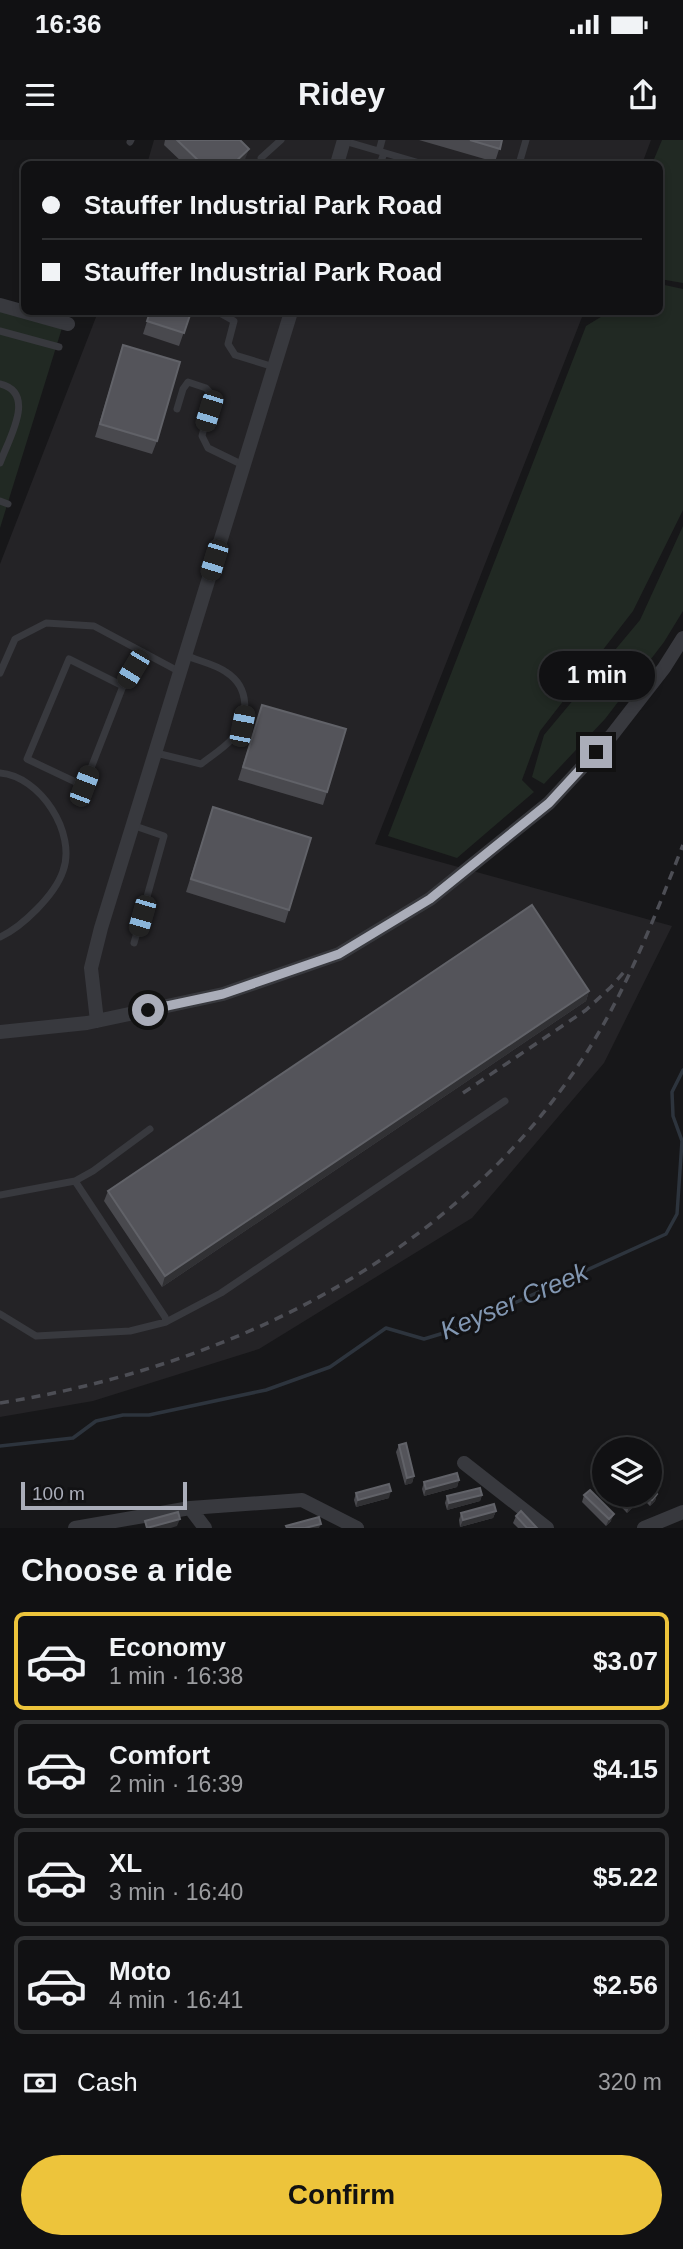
<!DOCTYPE html>
<html lang="en">
<head>
<meta charset="utf-8">
<style>
	body { margin:0; font-family:Helvetica,sans-serif; background:#1a1a1c; color:#f1f3f6; height:100vh; display:flex; flex-direction:column; font-size:26px; white-space:nowrap }
	* { box-sizing:border-box; margin:0 }
	p { font-size:23px; color:#9c9da0 }
	.icon { flex:none; width:38px; height:38px; fill:none; stroke:currentColor; stroke-width:2; stroke-linecap:round; stroke-linejoin:round }
	.map { position:relative; height:1388px; overflow:hidden }
	.side { display:flex; flex-direction:column; background:#111113; flex:1 }
	.side>* { flex:none }
	.guide { position:absolute; left:21px; top:21px; width:642px; height:154px; border-radius:10px; box-shadow:0 4px 10px #0003,0 0 0 2px #303133; display:grid; align-content:center; height:154px; padding:0 21px; background:#111113 }
	.fabs { position:absolute; left:592px; top:1297px; display:grid; gap:14px }
	.fabs a { display:grid; place-items:center; width:70px; height:70px; border-radius:50%; background:#111113; box-shadow:0 4px 10px #0003,0 0 0 2px #303133; font-size:35px }
	.scale { position:absolute; left:21px; bottom:18px; width:166px; box-sizing:border-box; padding-left:7px; border:4px solid #aaadb9; border-top:0; font-size:19px; line-height:24px; white-space:nowrap; color:#aaadb9; -webkit-text-stroke:5px #121214; paint-order:stroke }
	.end { position:absolute; width:32px; height:32px; margin:-16px; border:9px solid #aaadb9; background:#111; box-shadow:0 0 0 4px #111 }
	.from { border-radius:50% }
	.bubble { position:absolute; height:49px; border-radius:24px; background:#111113; box-shadow:0 4px 10px #0003,0 0 0 2px #303133; font-size:23px; font-weight:700; line-height:49px; text-align:center }
	.car { position:absolute; width:21px; height:42px; margin:-21px -10px; border-radius:9px; box-shadow:0 0 5px 2px #0007; background:linear-gradient(#222 24%,#8ab4d8 0 40%,#222 0 76%,#8ab4d8 0 86%,#222 0) }
	.guide b { display:flex; align-items:center; gap:24px; height:66px; font-size:26px }
	.guide b+b { border-top:2px solid #303133 }
	.guide i { width:18px; height:18px; background:#f1f3f6 }
	ul { padding:0; list-style:none }
	li { display:flex; align-items:center; gap:21px; height:98px; margin:0 14px 10px; padding:0 7px; border:4px solid #303133; border-radius:10px }
	li div { flex:1 }
	li b { display:block; font-size:26px }
	li em { font-style:normal; font-weight:700 }
	li.active { border-color:#edc43b }
	li>.icon { width:63px; height:63px; stroke-width:1.5 }
	h2 { padding:0 21px; font-size:32px; line-height:84px }
	.pay { display:flex; align-items:center; gap:18px; height:77px; padding:0 21px; font-size:26px }
	.pay p { margin-inline-start:auto }
	.button { display:flex; gap:14px; margin-top:auto; padding:14px 21px }
	.button a { flex:1; height:80px; border-radius:42px; background:#edc43b; color:#111; font-size:28px; font-weight:700; line-height:80px; text-align:center }
	.status { display:flex; justify-content:space-between; align-items:center; height:49px; padding:0 35px; background:#111113; direction:ltr }
	.status svg { height:19px; fill:currentColor }
	header { display:flex; justify-content:space-between; align-items:center; height:91px; padding:0 21px; background:#111113; font-size:32px; font-weight:700 }
	.map>svg:first-child { display:block }
	.built { fill:#242326 }
	.green { fill:#212923 }
	.lines { fill:none; stroke-linecap:round; stroke-linejoin:round }
	.stream { stroke:#2d343d; stroke-width:3.5 }
	.lane { stroke:#38393e; stroke-width:7 }
	.street { stroke:#38393e; stroke-width:14 }
	.rail { stroke:#4d4e55; stroke-width:3.5; stroke-dasharray:9 7; stroke-linecap:butt }
	.wall { fill:#49494e }
	.shaded-wall { fill:#313134 }
	.building { fill:#54545a; stroke:#616268; stroke-width:2 }
	.route { stroke:#aaadb9; stroke-width:9 }
	.labels { text-anchor:middle; stroke-width:6; stroke-linejoin:round; paint-order:stroke }
	.water-label { font-size:26px; font-style:italic; fill:#8297b2; stroke:#121214 }
</style>
</head>
<body>
<div class="status"><b>16:36</b><svg viewBox="0 0 49 12"><path d="M0 12V9h3v3zM5 12V6h3v6zM10 12V3h3v9zM15 12V0h3v12zM26 1h20v11H26zM47 4h2v5h-2z"/></svg></div>
<header><svg class="icon" aria-label="menu" viewBox="0 0 24 24"><path d="M4 6h16M4 12h16M4 18h16"/></svg>Ridey<svg class="icon" aria-label="share" viewBox="0 0 24 24"><path d="M12 15V3M7 8l5-5 5 5M5 13v7h14v-7"/></svg></header>
<div class="map">
<svg width="683" height="1388" viewBox="0 0 683 1388">
	<rect width="100%" height="100%" fill="#171719"/>
	<!-- built -->
	<path class="built" d="M154 0H651L642 24H147Z
		M98 172H584L375 704 672 786 604 923 472 1078 259 1209 93 1261 0 1277V424Z"/>
	<!-- green -->
	<path class="green" d="M662 0H683V143L660 139V24H652Z
		M660 144 683 149V370L633 471 540 591 522 640 534 652 457 718 388 696 586 186 609 172H660Z
		M0 170 62 188 0 388Z
		M683 386V471L664 502 605 579 544 644 532 637 544 595 640 480Z"/>
	<g class="lines">
		<!-- stream -->
		<path class="stream" d="M0 1306 73 1298 96 1281 123 1275H149L266 1250 330 1227 386 1188 424 1199 457 1189 666 1094 677 1074 682 1001 673 976 672 952 683 930"/>
		<!-- lane -->
		<path class="lane" d="M344 1 423 24
			M130 2 131 0
			M379 11 382 0
			M263 24 261 18 281 0
			M380 24 384 13
			M519 24 526 0
			M218 172 234 181 228 204 235 215 274 227
			M0 191 59 207
			M0 244C37 253 9 298 0 323
			M177 269 183 249 188 242 206 248 212 255 202 296 208 308 243 325
			M0 361 8 364
			M0 533 15 499 46 483 94 486 180 532
			M123 546 69 519 27 619 84 646 123 546 143 512
			M156 613 201 624C211 616 223 609 232 599 249 579 251 548 226 532 215 524 198 521 185 515
			M0 633C40 636 77 693 63 731 55 755 22 787 0 797
			M132 685 164 696 134 803
			M0 1055 75 1041 93 1031 150 989
			M0 1174 36 1196 130 1191 166 1182 165 1177 75 1041
			M166 1182 221 1153 505 961"/>
		<!-- street -->
		<path class="street" d="M337 24 344 0
			M0 165 68 184
			M97 881 91 828 101 788 291 172
			M0 892 87 883 223 854 339 814 430 759 549 663 612 595 664 528 683 498
			M464 1323 547 1388
			M190 1368 205 1388
			M75 1388 190 1368 302 1360 357 1388
			M644 1388 683 1372"/>
		<!-- rail -->
		<path class="rail" d="M463 953 586 870 611 847 624 832
			M0 1263C232 1226 458 1115 587 912 628 847 655 776 683 705"/>
	</g>
	<!-- wall -->
	<path class="wall" d="M165 0H240L244 22 242 24H184L164 5Z
		M419 0H502L495 22Z
		M150 172H191L179 206 143 194Z
		M123 205 157 301 152 314 95 297Z
		M262 565 327 652 323 665 238 640Z
		M213 667 289 770 285 783 186 752Z
		M589 851 586 861 162 1147 104 1061 108 1051Z
		M399 1305 414 1336 412 1343 405 1345 396 1312Z
		M459 1340 457 1347 424 1356 422 1349 424 1342Z
		M356 1353 389 1358 356 1367 354 1360Z
		M609 1354H628L635 1361 632 1368 627 1373Z
		M638 1354H657L655 1361 650 1366Z
		M482 1355 480 1361 447 1370 445 1363 447 1356Z
		M584 1355 611 1381 606 1386 582 1362Z
		M496 1371 493 1378 460 1387 459 1380 461 1373Z
		M516 1376 537 1388H518L513 1383Z"/>
	<!-- shaded-wall -->
	<path class="shaded-wall" d="M249 9 244 22 242 24H233Z
		M589 851 586 861 162 1147 165 1136Z
		M414 1336 412 1343 405 1345 407 1338Z
		M459 1340 457 1347 424 1356 426 1349Z
		M391 1351 389 1358 356 1367 358 1360Z
		M657 1354 655 1361 650 1366 652 1360Z
		M482 1355 480 1361 447 1370 449 1363Z
		M635 1361 632 1368 627 1373 629 1366Z
		M496 1371 493 1378 460 1387 463 1380Z
		M614 1374 611 1381 606 1386 609 1379Z
		M180 1379 177 1386 171 1388H148Z
		M321 1384 319 1388H305Z"/>
	<!-- building -->
	<path class="building" d="M177 0H240L249 9 233 24H202Z
		M470 0H502L500 9Z
		M150 172H191L184 193 147 181Z
		M123 205 180 222 157 301 100 284Z
		M262 565 346 589 327 652 243 627Z
		M213 667 311 698 289 770 191 739Z
		M532 765 589 851 165 1136 108 1051Z
		M406 1303 414 1336 407 1338 399 1305Z
		M457 1333 459 1340 426 1349 424 1342Z
		M389 1344 391 1351 358 1360 356 1353Z
		M649 1346 657 1354 652 1360 647 1354H649Z
		M480 1348 482 1355 449 1363 447 1356Z
		M590 1350 614 1374 609 1379 584 1355Z
		M618 1354H628L635 1361 629 1366Z
		M494 1364 496 1371 463 1380 461 1373Z
		M521 1371 537 1388H527L516 1376Z
		M178 1372 180 1379 147 1388 145 1381Z
		M319 1377 321 1384 305 1388H287L286 1386Z"/>
	<g class="lines">
		<!-- route -->
		<path class="route" d="M148 870 223 854 339 814 430 759 549 663 596 612"/>
	</g>
	<g class="labels">
		<!-- water labels -->
		<g class="water-label">
			<text transform="translate(514 1161) rotate(-23)" y="9">Keyser Creek</text>
		</g>
	</g>
</svg>
<div class="fabs">
<a><svg class="icon" aria-label="layers" viewBox="0 0 24 24"><path d="M12 4l9 5-9 5-9-5zM3 14l9 5 9-5"/></svg></a>
</div>
<div class="scale">100 m</div>
<i class="end from" style="left:148px;top:870px"></i>
<i class="end" style="left:596px;top:612px"></i>
<div class="bubble" style="left:539px;top:511px;width:116px">1 min</div>
<i class="car" style="left:209px;top:271px;rotate:197deg"></i>
<i class="car" style="left:214px;top:420px;rotate:197deg"></i>
<i class="car" style="left:133px;top:529px;rotate:211deg"></i>
<i class="car" style="left:242px;top:586px;rotate:11deg"></i>
<i class="car" style="left:84px;top:646px;rotate:21deg"></i>
<i class="car" style="left:142px;top:776px;rotate:196deg"></i>
<div class="guide">
<b><i class="from"></i>Stauffer Industrial Park Road</b>
<b><i></i>Stauffer Industrial Park Road</b>
</div>
</div>
<section class="side">
<h2>Choose a ride</h2>
<ul>
<li class="active"><svg class="icon" aria-label="car" viewBox="0 0 24 24"><path d="M5 17H2v-5l4-1 3-4h7l3 4 3 1v5h-3M9 17h6M6 11h13"/><circle cx="7" cy="17" r="2"/><circle cx="17" cy="17" r="2"/></svg><div><b>Economy</b><p>1 min · 16:38</p></div><em>$3.07</em></li>
<li><svg class="icon" aria-label="car" viewBox="0 0 24 24"><path d="M5 17H2v-5l4-1 3-4h7l3 4 3 1v5h-3M9 17h6M6 11h13"/><circle cx="7" cy="17" r="2"/><circle cx="17" cy="17" r="2"/></svg><div><b>Comfort</b><p>2 min · 16:39</p></div><em>$4.15</em></li>
<li><svg class="icon" aria-label="car" viewBox="0 0 24 24"><path d="M5 17H2v-5l4-1 3-4h7l3 4 3 1v5h-3M9 17h6M6 11h13"/><circle cx="7" cy="17" r="2"/><circle cx="17" cy="17" r="2"/></svg><div><b>XL</b><p>3 min · 16:40</p></div><em>$5.22</em></li>
<li><svg class="icon" aria-label="car" viewBox="0 0 24 24"><path d="M5 17H2v-5l4-1 3-4h7l3 4 3 1v5h-3M9 17h6M6 11h13"/><circle cx="7" cy="17" r="2"/><circle cx="17" cy="17" r="2"/></svg><div><b>Moto</b><p>4 min · 16:41</p></div><em>$2.56</em></li>
</ul>
<div class="pay"><svg class="icon" aria-label="cash" viewBox="0 0 24 24"><path d="M3 7h18v10H3z"/><circle cx="12" cy="12" r="2"/></svg>Cash<p>320 m</p></div>
<div class="button"><a>Confirm</a></div>
</section>
</body>
</html>
